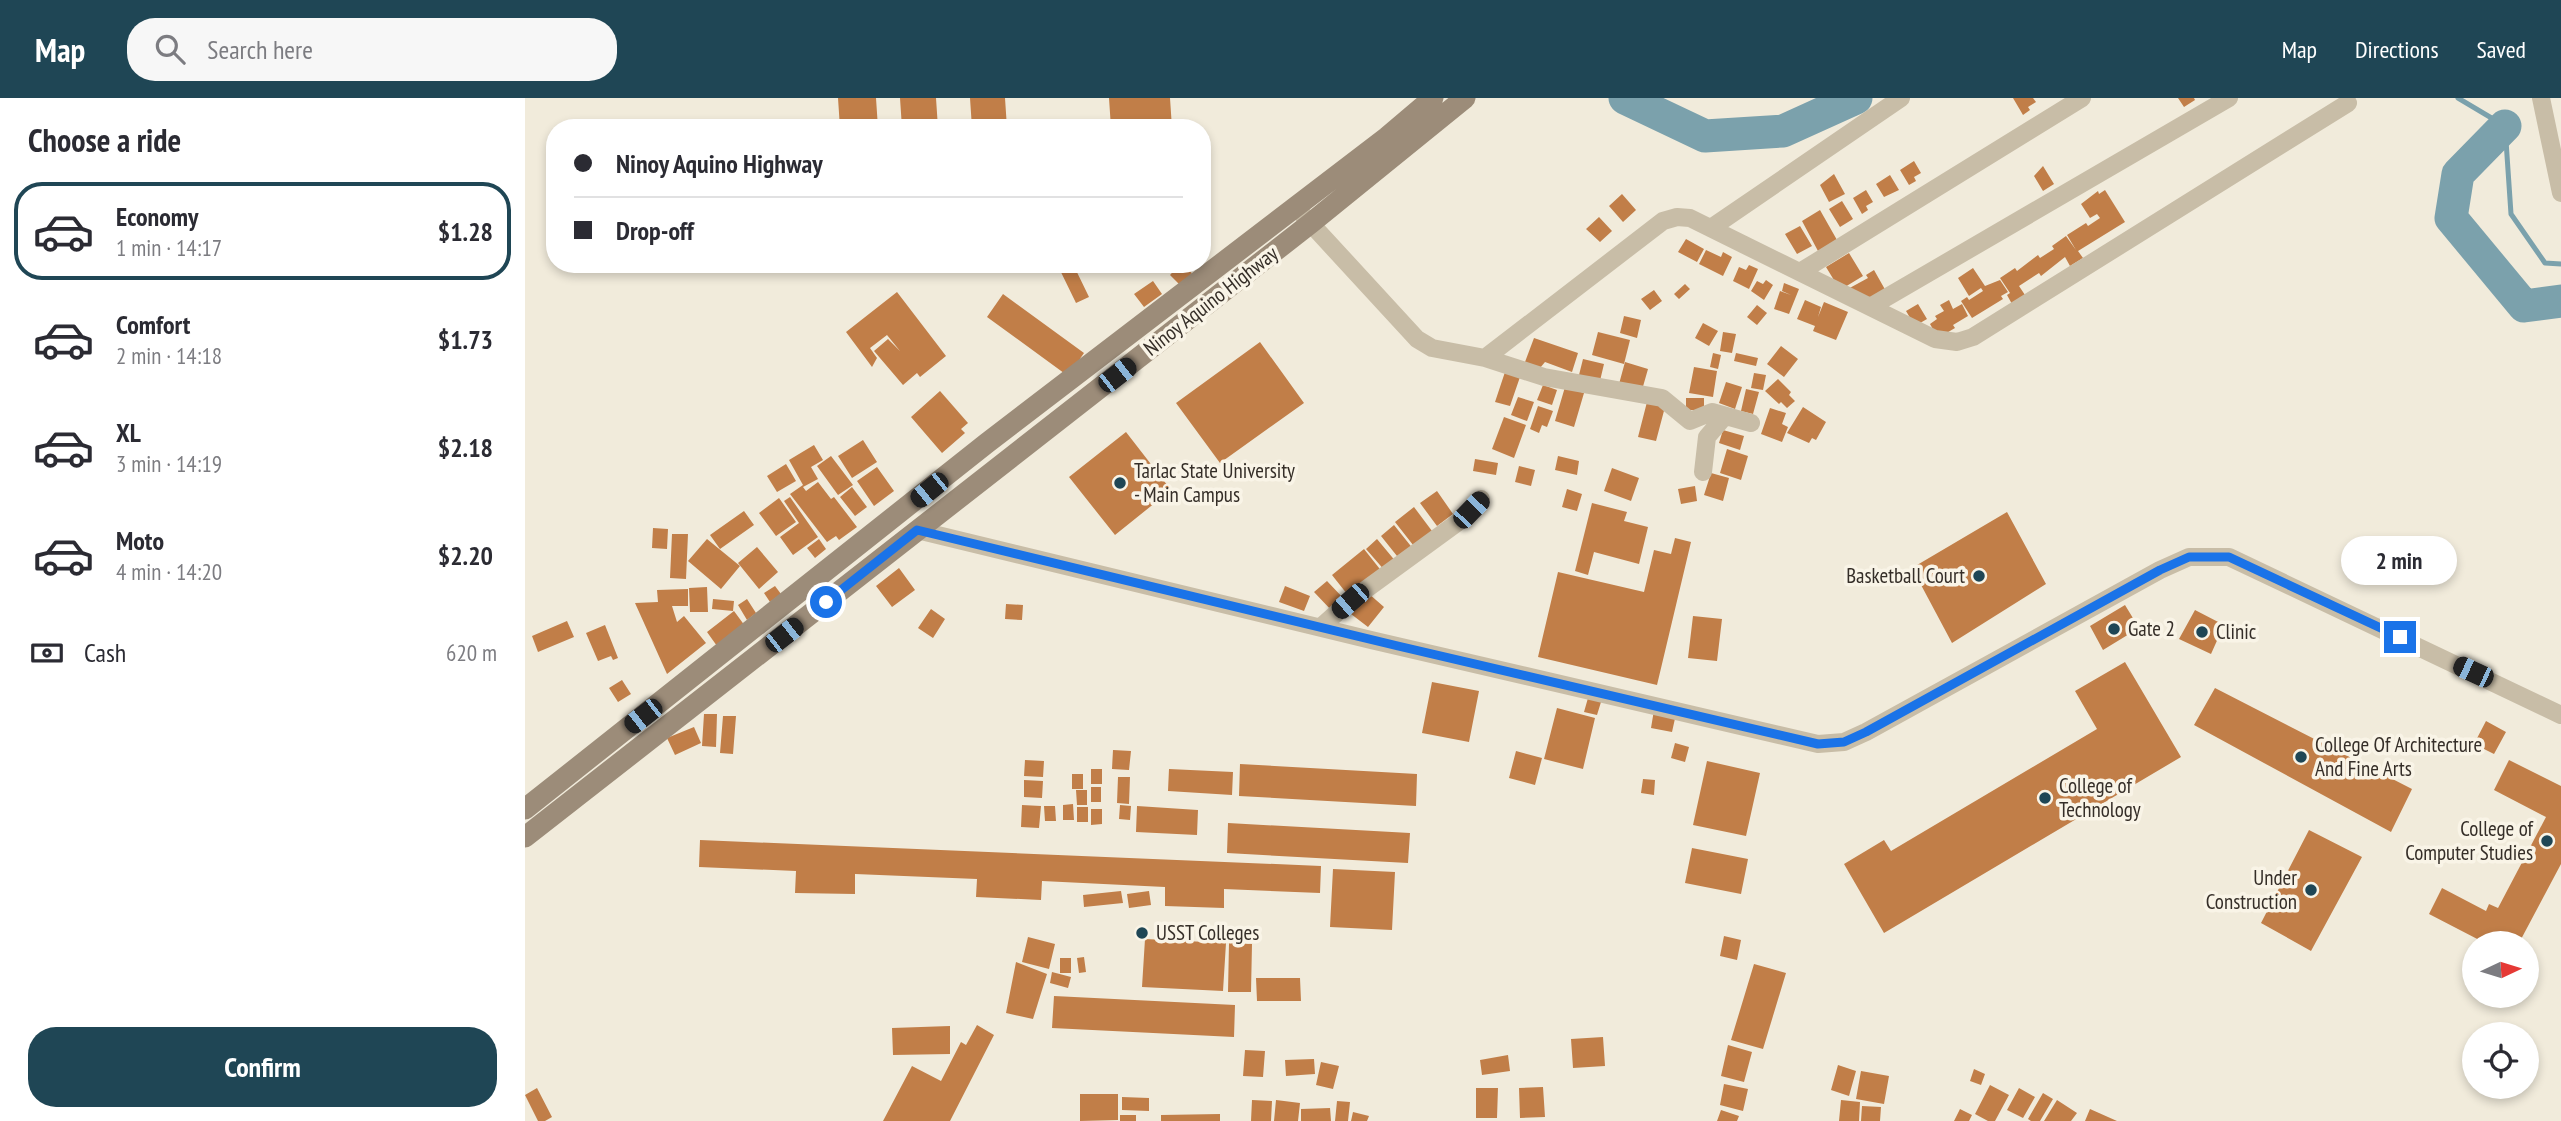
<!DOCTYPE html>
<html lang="en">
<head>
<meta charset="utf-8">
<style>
	body { margin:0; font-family:"PT Sans Narrow",sans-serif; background:#f7f7f7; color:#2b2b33; height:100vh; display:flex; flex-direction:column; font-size:26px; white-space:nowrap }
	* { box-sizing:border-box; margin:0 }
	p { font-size:23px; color:#7c7c81 }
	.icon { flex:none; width:38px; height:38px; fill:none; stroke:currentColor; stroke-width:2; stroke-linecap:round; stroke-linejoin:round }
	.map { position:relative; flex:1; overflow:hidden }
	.details { display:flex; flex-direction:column; background:#fff; width:525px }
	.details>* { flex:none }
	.top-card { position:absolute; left:21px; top:21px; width:665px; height:154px; border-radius:28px; box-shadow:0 4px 10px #0003; display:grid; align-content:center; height:154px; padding:0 28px; background:#fff }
	.needle { width:46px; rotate:86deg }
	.fabs { position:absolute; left:1937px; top:833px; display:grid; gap:14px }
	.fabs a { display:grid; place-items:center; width:77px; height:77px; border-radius:50%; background:#fff; box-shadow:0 4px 10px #0003; font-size:35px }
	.end { position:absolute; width:32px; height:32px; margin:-16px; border:9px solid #1a73e8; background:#fff; box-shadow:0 0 0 4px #fff }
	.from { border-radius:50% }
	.bubble { position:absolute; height:49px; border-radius:24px; background:#fff; box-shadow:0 4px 10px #0003; font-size:23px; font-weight:700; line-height:49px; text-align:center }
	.car { position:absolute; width:21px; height:42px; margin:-21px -10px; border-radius:9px; box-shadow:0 0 5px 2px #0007; background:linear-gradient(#222 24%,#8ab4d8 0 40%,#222 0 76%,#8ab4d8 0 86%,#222 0) }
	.top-card b { display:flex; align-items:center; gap:24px; height:66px; font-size:26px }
	.top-card b+b { border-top:2px solid #e1e1e2 }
	.top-card i { width:18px; height:18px; background:#2b2b33 }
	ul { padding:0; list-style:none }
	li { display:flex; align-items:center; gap:21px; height:98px; margin:0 14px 10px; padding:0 14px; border:4px solid transparent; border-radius:28px }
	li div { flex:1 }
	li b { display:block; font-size:26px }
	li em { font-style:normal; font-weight:700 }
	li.on { border-color:#1f4655 }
	li>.icon { width:63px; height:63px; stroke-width:1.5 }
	h2 { padding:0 28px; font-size:32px; line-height:84px }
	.pay { display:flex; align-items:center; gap:18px; height:77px; padding:0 28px; font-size:26px }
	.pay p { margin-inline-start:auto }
	.button { display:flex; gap:14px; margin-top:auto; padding:14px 28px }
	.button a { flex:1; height:80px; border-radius:28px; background:#1f4655; color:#fff; font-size:28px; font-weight:700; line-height:80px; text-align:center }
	header { display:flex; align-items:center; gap:42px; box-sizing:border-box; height:98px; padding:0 35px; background:#1f4655; color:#fff }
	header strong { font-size:33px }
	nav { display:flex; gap:38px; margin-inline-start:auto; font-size:24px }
	.search { width:490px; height:63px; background:#f7f7f7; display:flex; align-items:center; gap:18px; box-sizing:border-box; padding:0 24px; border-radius:28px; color:#7c7c81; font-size:26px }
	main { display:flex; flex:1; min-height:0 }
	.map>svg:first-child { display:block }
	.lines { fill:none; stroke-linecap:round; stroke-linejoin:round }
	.stream { stroke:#7ba1ac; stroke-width:5 }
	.river { stroke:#7ba1ac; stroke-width:33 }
	.building { fill:#c17e48 }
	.street { stroke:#c8bda7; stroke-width:18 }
	.secondary { stroke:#9c8c79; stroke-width:21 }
	.route { stroke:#1a73e8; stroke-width:9 }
	.poi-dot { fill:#1f4655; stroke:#f9f4e7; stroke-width:2.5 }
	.labels { text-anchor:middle; stroke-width:7; stroke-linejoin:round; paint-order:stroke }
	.street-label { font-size:21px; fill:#352e28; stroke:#f9f4e7 }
	.poi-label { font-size:21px; fill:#352e28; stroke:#f9f4e7; text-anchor:start }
</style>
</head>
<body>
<header>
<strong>Map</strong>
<div class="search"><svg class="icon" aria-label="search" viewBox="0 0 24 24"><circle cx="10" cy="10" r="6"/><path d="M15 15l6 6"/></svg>Search here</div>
<nav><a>Map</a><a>Directions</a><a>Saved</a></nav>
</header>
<main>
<section class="details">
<h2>Choose a ride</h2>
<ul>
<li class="on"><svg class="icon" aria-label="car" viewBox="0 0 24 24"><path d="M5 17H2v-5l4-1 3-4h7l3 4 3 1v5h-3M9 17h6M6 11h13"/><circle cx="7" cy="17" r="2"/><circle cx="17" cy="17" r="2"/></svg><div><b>Economy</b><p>1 min · 14:17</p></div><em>$1.28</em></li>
<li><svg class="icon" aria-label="car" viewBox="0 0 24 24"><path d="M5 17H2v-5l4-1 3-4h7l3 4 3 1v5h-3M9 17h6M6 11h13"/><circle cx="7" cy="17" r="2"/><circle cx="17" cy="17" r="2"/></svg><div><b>Comfort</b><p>2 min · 14:18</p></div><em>$1.73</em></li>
<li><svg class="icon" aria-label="car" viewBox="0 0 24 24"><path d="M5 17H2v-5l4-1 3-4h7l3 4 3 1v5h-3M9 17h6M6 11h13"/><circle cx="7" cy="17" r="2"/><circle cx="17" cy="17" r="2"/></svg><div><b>XL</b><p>3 min · 14:19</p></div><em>$2.18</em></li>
<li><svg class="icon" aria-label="car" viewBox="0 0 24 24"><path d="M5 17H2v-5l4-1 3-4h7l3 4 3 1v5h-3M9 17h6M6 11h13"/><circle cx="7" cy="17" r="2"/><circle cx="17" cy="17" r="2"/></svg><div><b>Moto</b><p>4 min · 14:20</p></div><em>$2.20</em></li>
</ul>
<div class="pay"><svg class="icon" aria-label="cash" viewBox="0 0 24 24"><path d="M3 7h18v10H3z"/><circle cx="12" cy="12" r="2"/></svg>Cash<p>620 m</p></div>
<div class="button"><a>Confirm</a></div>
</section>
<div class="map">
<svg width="2036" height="1023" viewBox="0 0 2036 1023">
	<rect width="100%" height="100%" fill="#f1ebdb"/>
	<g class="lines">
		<!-- stream -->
		<path class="stream" d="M1933 0 1980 28 1986 116 2020 165 2036 166"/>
		<!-- river -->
		<path class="river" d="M1100 0 1180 38 1258 33 1331 0
			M1980 28 1933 76 1926 120 1999 208 2036 203"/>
	</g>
	<!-- building -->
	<path class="building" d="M313 0H351L353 30H315Z
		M375 0H411L413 30H377Z
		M445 0H480L482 30H447Z
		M584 0H645L647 30H586Z
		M1488 0H1508L1511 4 1503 9 1505 12 1498 17Z
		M1653 0H1669L1670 2 1659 9Z
		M1389 63 1396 75 1389 79 1391 83 1384 87 1375 72Z
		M1518 68 1529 86 1518 93 1509 78Z
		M1309 76 1320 96 1304 104 1295 87Z
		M1365 77 1374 92 1359 99 1351 86Z
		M1341 92 1348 104 1341 108 1343 112 1337 116 1328 100Z
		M1580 92 1600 124 1553 153 1558 160 1545 168 1540 159 1516 178 1514 175 1494 188 1500 197 1487 206 1482 197 1485 195 1475 180 1490 170 1492 173 1513 157 1515 160 1529 151 1527 148 1541 138 1551 152 1542 137 1561 125 1563 128 1575 120 1572 116 1565 120 1556 106 1573 93 1574 96Z
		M1097 96 1111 112 1098 124 1084 108Z
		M1317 103 1328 121 1315 129 1304 111Z
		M1295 112 1312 142 1293 153 1277 123Z
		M1074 119 1087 133 1075 144 1061 131Z
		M1275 128 1287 148 1272 156 1260 136Z
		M1161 141 1179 151 1172 164 1153 154Z
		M1181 152 1196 159 1198 154 1207 159 1198 178 1174 166Z
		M1324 155 1338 178 1315 192 1301 169Z
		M532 166H548L564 199 551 205Z
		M655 166 667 175 656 188 645 177Z
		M1224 167 1233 171 1224 191 1208 183 1214 169 1221 172Z
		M1448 170 1460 188 1475 182 1483 194 1476 198 1478 201 1447 220 1436 203 1442 199 1444 202 1458 193 1456 190 1444 198 1433 180Z
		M1349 172 1362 195 1344 205 1321 192 1343 180 1341 177Z
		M1241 182 1248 187 1239 202 1226 193 1232 183 1238 186Z
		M628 183 637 196 619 209 609 196Z
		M1259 185 1274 191 1264 216 1249 211 1255 193 1266 197 1257 193Z
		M1160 186 1165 191 1154 201 1149 196Z
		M1129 192 1137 203 1125 212 1116 201Z
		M372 194 421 258 395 279 392 275 378 287 349 253 363 241 375 253 362 237 345 250 352 260 347 269 321 234Z
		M478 196 559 255 543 278 462 219Z
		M1280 202 1296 209 1293 219 1299 204 1323 214 1311 242 1288 233 1290 228 1272 221Z
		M1424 202 1428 211 1437 206 1443 218 1428 227 1430 230 1413 240 1405 226 1412 221 1410 218 1419 213 1415 207Z
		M1393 206 1402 221 1390 228 1381 213Z
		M1232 207 1242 215 1232 227 1222 219Z
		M1099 218 1116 222 1112 240 1095 235Z
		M1178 225 1193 233 1184 248 1170 240Z
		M1073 234 1105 242 1099 266 1067 257Z
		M1198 234 1211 236 1207 255 1195 253Z
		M1009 240 1053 255 1047 274 1020 264 1015 270 1000 264Z
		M735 244 779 305 695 365 651 305Z
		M1256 248 1273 261 1259 279 1242 266Z
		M1188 255 1196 257 1193 271 1185 269Z
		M1211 255 1233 260 1231 268 1209 263Z
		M1058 261 1079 266 1074 287 1053 281Z
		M1100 264 1123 271 1117 292 1094 286Z
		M1169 269 1192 273 1188 299 1164 295Z
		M980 274 995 279 985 308 970 304Z
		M1229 275 1241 277 1238 292 1226 290Z
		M1253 281 1266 294 1264 297 1270 303 1262 310 1256 304 1254 306 1240 293Z
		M1201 284 1217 289 1210 311 1194 305Z
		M1018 287 1032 292 1027 307 1012 302Z
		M1040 289 1059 295 1049 329 1030 323Z
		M1221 291 1234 294 1228 316 1216 313Z
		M415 293 443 325 436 331 440 335 417 355 386 319Z
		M993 299 1009 304 1002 323 986 317Z
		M1161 300H1179V312H1161Z
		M1122 304 1140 309 1131 343 1113 339Z
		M1013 308 1028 313 1022 329 1017 327 1014 335 1005 331Z
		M1278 309 1301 324 1291 342 1287 340 1284 345 1262 335Z
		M1245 310 1261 315 1257 326 1263 329 1257 344 1236 336Z
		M979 319 1001 327 989 360 967 351Z
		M1198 332 1219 338 1215 352 1194 345Z
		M601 334 646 392 590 437 544 379Z
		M338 342 352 364 327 380 313 358Z
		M289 347 298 362 286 369 293 381 278 389 281 393 293 384 306 401 309 399 332 429 314 442 311 438 302 444 265 396 278 387 264 362Z
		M1202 351 1223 358 1216 382 1195 375Z
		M306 358 328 387 313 397 292 368Z
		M1033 358 1054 363 1052 377 1030 372Z
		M950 361 973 365 971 377 948 373Z
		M261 366 271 383 252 394 242 378Z
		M994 368 1010 372 1006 388 990 384Z
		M352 369 369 393 349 408 332 383Z
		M1087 370 1114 380 1106 403 1079 393Z
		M1186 375 1204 380 1198 403 1179 397Z
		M1170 388 1172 403 1156 406 1153 391Z
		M327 389 342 409 330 418 315 399Z
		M1042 391 1057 396 1052 413 1037 409Z
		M912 393 928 416 912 428 895 405Z
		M265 399 293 439 268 457 255 439 274 425 259 403Z
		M254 400 271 424 251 438 234 415Z
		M1067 405 1102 414 1099 423 1123 429 1114 466 1069 454 1063 477 1050 473Z
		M889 409 910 437 892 452 870 424Z
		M219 413 229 427 195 451 185 437Z
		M1482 414 1521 486 1427 545 1387 470Z
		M869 427 889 452 876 463 856 438Z
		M128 430 143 431 142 451 127 450Z
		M147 436H163L161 481 145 480Z
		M1150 440 1166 444 1132 587 1013 559 1033 474 1119 494 1129 452 1146 456Z
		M182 441 215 468 196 491 163 463Z
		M294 441 301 451 290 460 282 450Z
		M852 441 872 465 861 474 841 451Z
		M232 449 253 474 234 491 213 465Z
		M839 451 858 475 826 501 807 477Z
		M374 470 390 492 367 509 351 488Z
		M802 483 820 502 808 514 789 494Z
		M250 488 256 496 245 504 239 495Z
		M760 488 785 498 779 513 754 504Z
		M182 489 183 514H165L164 490Z
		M163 491V508H147L152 524 159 518 181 545 142 576 110 505 133 504 132 492Z
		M843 495 859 509 843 529 826 516Z
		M188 501 209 503 208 513 187 511Z
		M222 501 231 515 222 522 213 507Z
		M481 506 498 507 497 522 480 521Z
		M1600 507 1614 530 1578 552 1565 528Z
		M406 511 420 521 408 540 393 530Z
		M1670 512 1699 527 1686 556 1654 541Z
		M209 513 220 528 192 548 182 534Z
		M1168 518 1197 521 1192 563 1163 560Z
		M42 523 49 539 13 554 7 538Z
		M80 527 93 560 88 562 86 558 73 563 61 535Z
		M1600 564 1656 659 1359 835 1319 766 1359 742 1366 753 1572 631 1550 593Z
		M97 582 106 596 93 604 84 590Z
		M907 584 954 593 944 644 897 635Z
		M1690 590 1887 691 1866 734 1669 627Z
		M1063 600 1076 604 1072 617 1059 614Z
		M1032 610 1070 620 1058 671 1019 661Z
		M1129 612 1151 616 1147 634 1126 630Z
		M179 616H192L191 649 177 648Z
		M198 618H211L208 656 195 655Z
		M1961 623 1981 634 1969 656 1949 646Z
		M169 629 176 645 150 657 142 640Z
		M1150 645 1164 649 1160 664 1146 660Z
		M588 652 606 653 604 672 587 671Z
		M991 653 1017 660 1010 687 984 680Z
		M500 662 519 663 518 679 499 678Z
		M1984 662 2036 688V766L1994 845H1960L1904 816 1917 790 1961 813 1964 806 1973 810 2021 719 1969 692Z
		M1182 663 1235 675 1221 738 1168 727Z
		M715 666 892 676 891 708 714 698Z
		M566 671H577V686H566Z
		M644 671 708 674 707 697 643 693Z
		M547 676H558V691H547Z
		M593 679H605L604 706 592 705Z
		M1118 681 1130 682 1129 697 1116 695Z
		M499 682 518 683 517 700 499 699Z
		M566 689H576V704H566Z
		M551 692H562V707H552Z
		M548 706 549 722H538V707Z
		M497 707 516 708 514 730 496 729Z
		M595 707 606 708 605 722 594 721Z
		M519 708H530L531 723H520Z
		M612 708 673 712 672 737 611 734Z
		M552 709H563V724H552Z
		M566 711H577V726L566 727Z
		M703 725 885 735 883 765 702 755Z
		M1784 732 1837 759 1786 853 1736 825Z
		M175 742 796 768 795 795 699 791V810L640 808V789L517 783 516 802 451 799 452 781 330 776V796L270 795 271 773 174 769Z
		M1167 750 1223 761 1216 796 1160 785Z
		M808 771 870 774 867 832 805 829Z
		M596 793 598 805 559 809 558 797Z
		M624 793 626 807 604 810 602 796Z
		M1199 838 1216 842 1212 862 1195 858Z
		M503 839 530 846 524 871 497 864Z
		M620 841 701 845 698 893 617 889Z
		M704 845 727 846 726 894H703Z
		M559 859 561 874 554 875 552 860Z
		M535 860H546V875H535Z
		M491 864 522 876 508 921 481 915Z
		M1229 866 1261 875 1238 951 1206 942Z
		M527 874 546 879 543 890 525 885Z
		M731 880H775L776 903H732Z
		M529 898 710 907 709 939 527 930Z
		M452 927 469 937 425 1023H358L387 968 416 983 436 944 441 947Z
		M425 928V956L368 957 367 930Z
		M1078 939 1080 968 1048 970 1046 941Z
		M1203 947 1227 954 1219 984 1196 978Z
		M720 952 740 953 738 979 718 978Z
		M983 957 985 973 957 977 955 962Z
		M789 961 790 976 761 978 760 962Z
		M796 964 814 968 808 991 791 987Z
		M1313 967 1331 973 1324 998 1306 992Z
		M1449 971 1460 976 1456 987 1445 983Z
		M1336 973 1364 978 1359 1006 1331 1001Z
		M1199 986 1223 991 1218 1013 1195 1007Z
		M1465 987 1484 997 1470 1023H1463L1450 1016Z
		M1018 989 1020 1019 995 1020 994 990Z
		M12 990 27 1019 20 1023H13L0 997Z
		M951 990H973L972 1020H951Z
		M1494 990 1510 999 1498 1020 1482 1012Z
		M1518 995 1528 1001 1515 1023H1506L1503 1021Z
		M555 996H593V1022L555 1023Z
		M597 999 624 1000V1013L597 1012Z
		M727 1002 747 1003 746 1023H726Z
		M751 1002 775 1005 773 1023H749Z
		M1316 1002 1335 1004 1334 1023H1314Z
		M1532 1002 1552 1015 1546 1023H1519Z
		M812 1003 825 1004 823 1023H810Z
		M1337 1008 1356 1009 1355 1023H1336Z
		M805 1010 806 1023H776V1011Z
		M1435 1011 1447 1017 1444 1023H1429Z
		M1565 1011 1592 1023H1560Z
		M1196 1012 1214 1018 1212 1023H1192Z
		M828 1014 844 1018 842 1023H826Z
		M695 1016V1023H636V1017Z
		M595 1017H611V1023H595Z"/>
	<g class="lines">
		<!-- street -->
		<path class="street" d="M2016 0 2036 95
			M777 116 892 241 907 250 960 260 1019 279 1137 300 1165 323 1187 314 1226 325
			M1186 130 1376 0
			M1275 174 1557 0
			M1345 209 1704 0
			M960 260 1138 123 1152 119 1165 120 1410 241 1432 244 1448 239 1823 5
			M1178 374 1182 339 1200 318
			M392 432 846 542 1293 646 1319 644 1341 634 1635 472 1664 459H1704L2036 617
			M796 529 825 503 936 422 956 401"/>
		<!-- secondary -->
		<path class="secondary" d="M0 711 462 345 862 39 908 0
			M0 739 786 125 940 0"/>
	</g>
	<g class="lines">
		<!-- route -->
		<path class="route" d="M301 504 392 432 873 548 1293 646 1319 644 1341 634 1635 472 1664 459H1704L1875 539"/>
	</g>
	<!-- markers -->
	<g class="poi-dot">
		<circle cx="595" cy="385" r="7"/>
		<circle cx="1454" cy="478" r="7"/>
		<circle cx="1589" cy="531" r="7"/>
		<circle cx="1677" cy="534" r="7"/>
		<circle cx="1776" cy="659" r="7"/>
		<circle cx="1520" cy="700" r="7"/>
		<circle cx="2022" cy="743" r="7"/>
		<circle cx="1786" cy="792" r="7"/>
		<circle cx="617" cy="835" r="7"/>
	</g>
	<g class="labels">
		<!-- street labels -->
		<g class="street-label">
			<text transform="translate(686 203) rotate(-38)" y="7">Ninoy Aquino Highway</text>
		</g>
		<!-- poi labels -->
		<g class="poi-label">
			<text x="609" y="380">Tarlac State University<tspan x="609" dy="24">- Main Campus</tspan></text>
			<text x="1440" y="485" text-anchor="end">Basketball Court</text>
			<text x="1603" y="538">Gate 2</text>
			<text x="1691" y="541">Clinic</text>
			<text x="1790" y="654">College Of Architecture<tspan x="1790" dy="24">And Fine Arts</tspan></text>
			<text x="1534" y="695">College of<tspan x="1534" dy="24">Technology</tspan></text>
			<text x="2008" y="738" text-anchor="end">College of<tspan x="2008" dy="24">Computer Studies</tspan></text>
			<text x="1772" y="787" text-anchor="end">Under<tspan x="1772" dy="24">Construction</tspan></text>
			<text x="631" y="842">USST Colleges</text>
		</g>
	</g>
</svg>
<div class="fabs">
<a><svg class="needle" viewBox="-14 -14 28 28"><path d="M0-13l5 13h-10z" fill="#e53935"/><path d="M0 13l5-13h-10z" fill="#7c7c81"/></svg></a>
<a><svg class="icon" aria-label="locate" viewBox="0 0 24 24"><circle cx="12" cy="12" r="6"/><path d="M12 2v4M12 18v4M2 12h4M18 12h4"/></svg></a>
</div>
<i class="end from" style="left:301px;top:504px"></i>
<i class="end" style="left:1875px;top:539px"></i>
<div class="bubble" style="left:1816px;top:438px;width:116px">2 min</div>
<i class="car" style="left:592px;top:277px;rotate:52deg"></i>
<i class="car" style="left:404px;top:392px;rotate:231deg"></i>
<i class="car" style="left:946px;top:412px;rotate:44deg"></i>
<i class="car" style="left:825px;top:503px;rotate:229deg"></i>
<i class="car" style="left:259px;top:537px;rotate:52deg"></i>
<i class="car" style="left:1948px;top:574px;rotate:295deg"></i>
<i class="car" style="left:118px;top:618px;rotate:232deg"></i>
<div class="top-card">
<b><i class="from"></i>Ninoy Aquino Highway</b>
<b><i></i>Drop-off</b>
</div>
</div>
</main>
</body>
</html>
